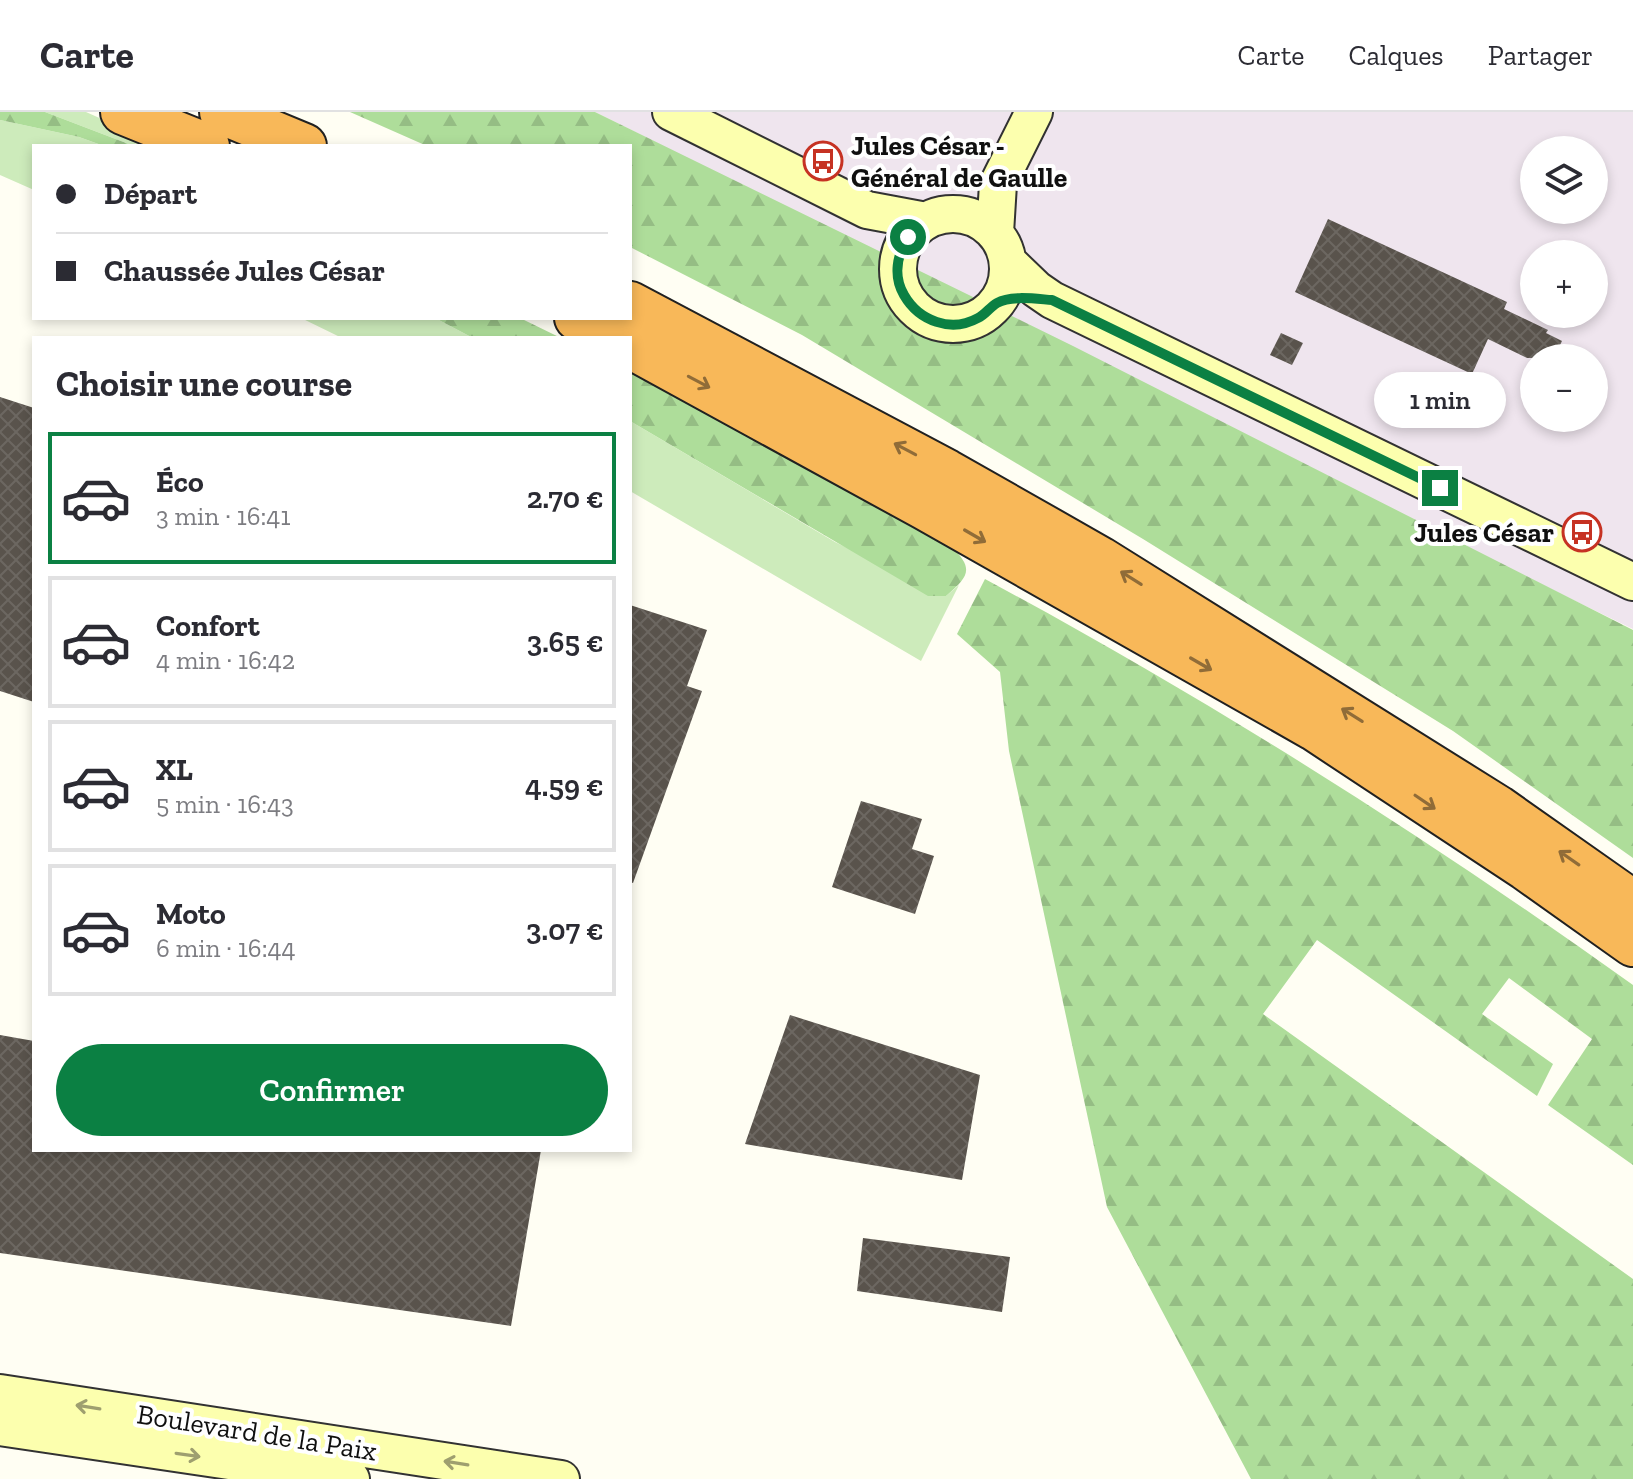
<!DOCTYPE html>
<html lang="fr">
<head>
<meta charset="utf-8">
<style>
	body { margin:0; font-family:"Zilla Slab",serif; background:#f2f2f3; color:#2b2b33; height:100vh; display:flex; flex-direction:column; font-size:30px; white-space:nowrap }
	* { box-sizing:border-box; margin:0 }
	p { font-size:26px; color:#7c7c81 }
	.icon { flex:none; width:44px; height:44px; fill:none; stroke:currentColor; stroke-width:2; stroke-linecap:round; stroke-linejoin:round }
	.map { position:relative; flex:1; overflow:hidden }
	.sheet { position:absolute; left:32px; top:224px; width:600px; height:816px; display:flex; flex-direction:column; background:#fff; border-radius:0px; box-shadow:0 4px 12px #0003 }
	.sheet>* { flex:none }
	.hud { position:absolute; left:32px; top:32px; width:600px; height:176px; border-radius:0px; box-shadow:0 4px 12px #0003; display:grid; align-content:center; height:176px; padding:0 24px; background:#fff }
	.buttons { position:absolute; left:1520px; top:24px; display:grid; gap:16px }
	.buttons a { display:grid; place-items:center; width:88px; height:88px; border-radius:50%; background:#fff; box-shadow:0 4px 12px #0003; font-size:40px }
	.end { position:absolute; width:36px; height:36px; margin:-18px; border:10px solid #0b8043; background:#fff; box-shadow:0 0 0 4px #fff }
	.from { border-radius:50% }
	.bubble { position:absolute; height:56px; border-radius:28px; background:#fff; box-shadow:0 4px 12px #0003; font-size:26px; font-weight:600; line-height:56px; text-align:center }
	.hud b { display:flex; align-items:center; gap:28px; height:76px; font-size:30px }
	.hud b+b { border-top:2px solid #e1e1e2 }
	.hud i { width:20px; height:20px; background:#2b2b33 }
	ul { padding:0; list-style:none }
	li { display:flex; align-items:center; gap:24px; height:132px; margin:0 16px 12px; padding:0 8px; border:4px solid #e1e1e2; border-radius:0px }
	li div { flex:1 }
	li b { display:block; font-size:30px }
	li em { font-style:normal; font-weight:600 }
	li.on { border-color:#0b8043 }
	li>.icon { width:72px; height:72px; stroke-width:1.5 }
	h2 { padding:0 24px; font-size:36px; line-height:96px }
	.cta { display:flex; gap:16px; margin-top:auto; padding:16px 24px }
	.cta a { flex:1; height:92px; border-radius:48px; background:#0b8043; color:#fff; font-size:32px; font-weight:600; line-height:92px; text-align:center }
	header { display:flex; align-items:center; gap:48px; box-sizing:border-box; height:112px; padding:0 40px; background:#fff; border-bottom:2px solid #e1e1e2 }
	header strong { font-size:38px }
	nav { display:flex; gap:44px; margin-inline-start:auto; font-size:28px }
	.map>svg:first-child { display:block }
	.industrial { fill:#efe5ee; fill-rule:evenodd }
	.grass { fill:#cdebbb }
	.forest { fill:url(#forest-firs) }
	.building { fill:url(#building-cross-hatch) }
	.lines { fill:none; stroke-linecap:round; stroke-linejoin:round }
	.secondary-casing { stroke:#323232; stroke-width:40 }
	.highway-casing { stroke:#212121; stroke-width:48 }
	.secondary { stroke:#fcffae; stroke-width:36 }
	.highway { stroke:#f8b859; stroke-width:44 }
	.oneway { stroke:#906c38 }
	.oneway2 { stroke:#9e9f6f }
	.route { stroke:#0b8043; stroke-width:10 }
	.labels { text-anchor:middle; stroke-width:8; stroke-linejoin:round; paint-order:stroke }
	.poi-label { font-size:28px; font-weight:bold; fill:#101010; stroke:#fff; text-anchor:start }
	.street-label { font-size:28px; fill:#101010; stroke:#fff }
</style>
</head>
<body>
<header>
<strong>Carte</strong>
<nav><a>Carte</a><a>Calques</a><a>Partager</a></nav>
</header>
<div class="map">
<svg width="1633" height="1367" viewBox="0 0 1633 1367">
	<defs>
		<pattern id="forest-firs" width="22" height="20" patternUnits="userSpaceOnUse" patternTransform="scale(2)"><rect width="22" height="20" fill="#aedd9a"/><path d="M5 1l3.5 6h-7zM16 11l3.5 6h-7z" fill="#95bd84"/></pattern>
		<pattern id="building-cross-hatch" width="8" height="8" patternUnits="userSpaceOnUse" patternTransform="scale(2)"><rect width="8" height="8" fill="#59534c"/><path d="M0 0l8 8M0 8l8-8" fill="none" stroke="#6c6761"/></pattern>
	</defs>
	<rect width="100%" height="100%" fill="#fffef3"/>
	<!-- industrial -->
	<path class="industrial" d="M595 0H1633V517L1567 485ZM1534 38H1594V98H1534ZM1534 142H1594V202H1534ZM1534 246H1594V306H1534Z"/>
	<!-- grass -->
	<path class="grass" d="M45 0H86L162 34H134Z
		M0 8 79 25 104 34H34V78L0 63Z
		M301 206H435L473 226H342Z
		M630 309 835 430 946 484 959 473 921 549 630 379Z"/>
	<!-- forest -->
	<path class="forest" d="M0 0H45L134 34H104L79 25 0 8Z
		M350 0H595L1073 234 1633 518V746L1453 619 1143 427 802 223 630 135V34H427Z
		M435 206H520L561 226H473Z
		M630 260 952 435C974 457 969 464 946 484H928L630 309Z
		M985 467C1210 588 1425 724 1633 873V1053L1548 993 1592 927 1509 866 1482 902 1553 952 1537 984 1317 828 1263 902 1633 1167V1367H1251L1107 1095 1009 639 1000 560 957 522Z"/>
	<!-- building -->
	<path class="building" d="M1328 107 1507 190 1504 197 1548 218 1546 221 1562 229 1554 246H1527L1488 227 1472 262 1295 180Z
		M1281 221 1303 231 1292 253 1270 243Z
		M0 285 34 296V590L0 579Z
		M630 493 707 518 687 574 702 579 633 771 630 770Z
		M861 689 922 707 912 737 934 744 915 802 832 775Z
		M790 903 980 963 962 1068 745 1032Z
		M0 923 34 929V1038H541L511 1214 0 1141Z
		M863 1126 1010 1145 1002 1200 857 1179Z"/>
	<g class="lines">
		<defs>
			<path id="secondary" d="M671 0 867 98 926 109
				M898 157a55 55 0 1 1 110 0a55 55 0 1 1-110 0Z
				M995 121 998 72 1034 0
				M1008 150 1036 177 1052 188 1633 470
				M0 1281 561 1367
				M0 1315 351 1367"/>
			<path id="highway" d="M123 0 207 34
				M222 0 304 34
				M630 192 947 360 1100 447 1498 696 1633 791
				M577 206 615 226
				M630 234 924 395 1314 616 1526 756 1633 832"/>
		</defs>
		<!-- secondary casing -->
		<use href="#secondary" class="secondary-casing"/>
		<!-- highway casing -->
		<use href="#highway" class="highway-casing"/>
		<!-- secondary -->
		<use href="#secondary" class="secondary"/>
		<!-- highway -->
		<use href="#highway" class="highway"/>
	</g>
	<!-- one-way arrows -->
	<defs><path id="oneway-shaft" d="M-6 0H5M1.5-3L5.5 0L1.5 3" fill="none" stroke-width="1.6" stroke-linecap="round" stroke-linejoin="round" transform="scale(2)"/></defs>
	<g class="oneway">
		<use href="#oneway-shaft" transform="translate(699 270) rotate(28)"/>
		<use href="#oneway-shaft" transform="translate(905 337) rotate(-152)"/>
		<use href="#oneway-shaft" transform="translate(975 424) rotate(30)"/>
		<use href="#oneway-shaft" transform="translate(1131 466) rotate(-148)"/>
		<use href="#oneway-shaft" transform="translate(1201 552) rotate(30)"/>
		<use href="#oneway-shaft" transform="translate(1352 603) rotate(-148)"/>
		<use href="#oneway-shaft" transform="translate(1425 690) rotate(34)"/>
		<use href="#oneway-shaft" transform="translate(1569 746) rotate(-145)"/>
	</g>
	<g class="oneway2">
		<use href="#oneway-shaft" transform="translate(88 1295) rotate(-171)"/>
		<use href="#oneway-shaft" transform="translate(188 1343) rotate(8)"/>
		<use href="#oneway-shaft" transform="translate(456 1351) rotate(-171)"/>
	</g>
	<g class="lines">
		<!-- route -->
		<path class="route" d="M908 125C897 143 893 164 904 183 919 209 951 221 978 206 985 203 990 195 997 191 1011 183 1037 187 1052 188L1440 376"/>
	</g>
	<!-- icons -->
	<defs>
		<symbol id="bus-ring" viewBox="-11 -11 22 22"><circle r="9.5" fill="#fff" stroke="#c63223" stroke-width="1.5"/><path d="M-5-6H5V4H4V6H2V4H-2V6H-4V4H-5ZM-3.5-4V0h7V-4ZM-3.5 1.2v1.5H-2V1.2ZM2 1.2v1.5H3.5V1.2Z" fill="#c63223"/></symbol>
	</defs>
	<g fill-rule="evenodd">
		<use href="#bus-ring" x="801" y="27" width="44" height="44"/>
		<use href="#bus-ring" x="1560" y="398" width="44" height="44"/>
	</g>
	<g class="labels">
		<!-- poi labels -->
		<g class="poi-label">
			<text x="851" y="43">Jules César -<tspan x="851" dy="32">Général de Gaulle</tspan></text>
			<text x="1554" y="430" text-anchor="end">Jules César</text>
		</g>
		<!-- street labels -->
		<g class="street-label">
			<text transform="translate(257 1320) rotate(9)" y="10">Boulevard de la Paix</text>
		</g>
	</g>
</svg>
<div class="buttons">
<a><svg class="icon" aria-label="layers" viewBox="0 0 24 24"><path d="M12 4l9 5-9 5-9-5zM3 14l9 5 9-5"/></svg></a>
<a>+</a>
<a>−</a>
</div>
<i class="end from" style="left:908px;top:125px"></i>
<i class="end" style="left:1440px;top:376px"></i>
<div class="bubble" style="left:1374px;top:260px;width:132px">1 min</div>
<div class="hud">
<b><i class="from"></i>Départ</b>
<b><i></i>Chaussée Jules César</b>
</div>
<section class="sheet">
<h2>Choisir une course</h2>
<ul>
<li class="on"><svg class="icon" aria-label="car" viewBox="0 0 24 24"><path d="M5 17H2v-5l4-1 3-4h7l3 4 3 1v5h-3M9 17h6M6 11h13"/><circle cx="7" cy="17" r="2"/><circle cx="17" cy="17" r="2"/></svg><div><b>Éco</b><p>3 min · 16:41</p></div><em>2.70 €</em></li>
<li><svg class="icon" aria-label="car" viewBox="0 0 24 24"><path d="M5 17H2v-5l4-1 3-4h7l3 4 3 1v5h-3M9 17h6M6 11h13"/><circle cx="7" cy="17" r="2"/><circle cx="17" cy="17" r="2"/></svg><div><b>Confort</b><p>4 min · 16:42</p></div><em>3.65 €</em></li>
<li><svg class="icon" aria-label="car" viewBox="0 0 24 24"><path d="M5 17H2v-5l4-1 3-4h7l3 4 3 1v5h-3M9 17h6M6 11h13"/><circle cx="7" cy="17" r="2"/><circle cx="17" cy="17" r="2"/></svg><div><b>XL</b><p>5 min · 16:43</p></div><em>4.59 €</em></li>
<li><svg class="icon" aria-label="car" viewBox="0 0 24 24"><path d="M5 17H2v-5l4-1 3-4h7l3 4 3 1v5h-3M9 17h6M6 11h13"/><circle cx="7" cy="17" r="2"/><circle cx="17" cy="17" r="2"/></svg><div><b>Moto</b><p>6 min · 16:44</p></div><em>3.07 €</em></li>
</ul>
<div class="cta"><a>Confirmer</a></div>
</section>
</div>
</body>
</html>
